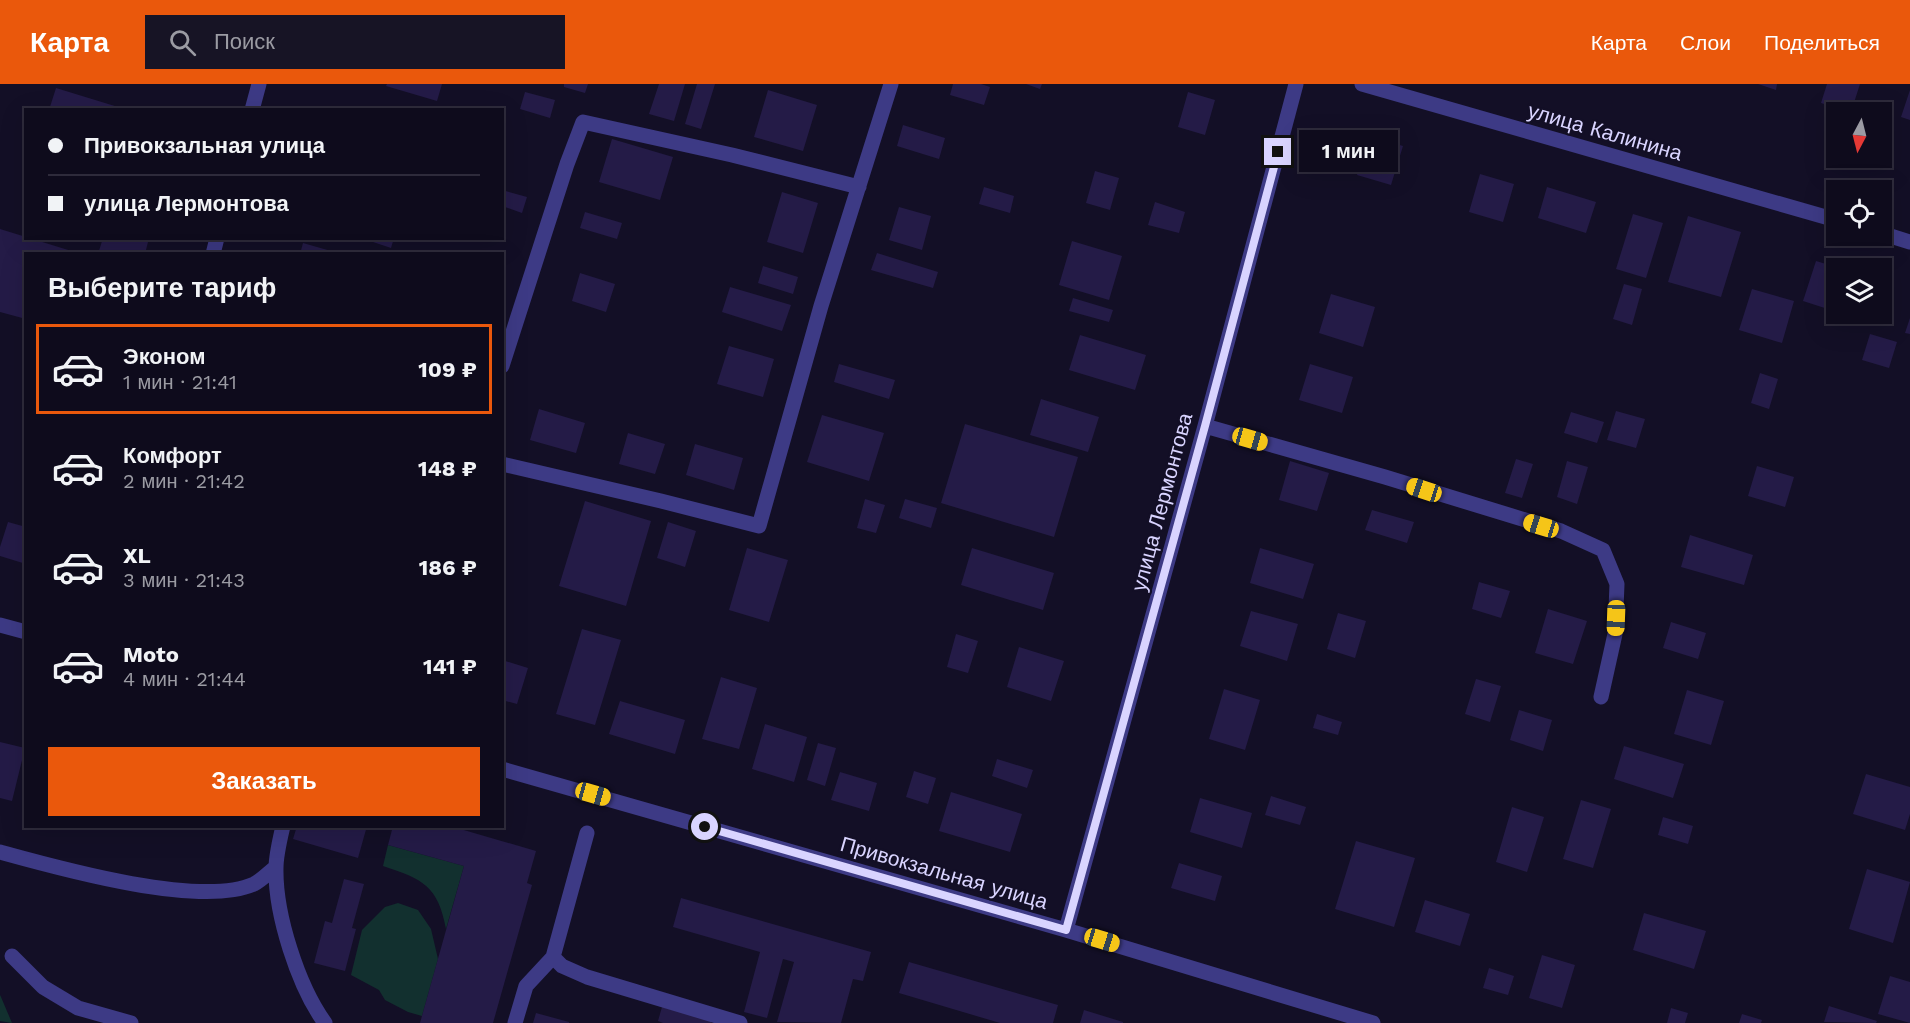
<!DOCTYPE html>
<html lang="ru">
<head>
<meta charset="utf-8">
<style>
	body { margin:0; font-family:"Work Sans",sans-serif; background:#171425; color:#f1f3f6; height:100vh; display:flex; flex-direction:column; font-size:22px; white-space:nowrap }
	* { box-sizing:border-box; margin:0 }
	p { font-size:20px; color:#9b9ba3 }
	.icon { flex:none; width:33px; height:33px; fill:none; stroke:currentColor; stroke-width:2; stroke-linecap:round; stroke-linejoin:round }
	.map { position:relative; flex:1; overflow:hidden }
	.details { position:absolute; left:24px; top:168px; width:480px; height:576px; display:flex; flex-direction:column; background:#0e0b1c; border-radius:0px; box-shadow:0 6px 24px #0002,0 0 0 2px #2e2b3b }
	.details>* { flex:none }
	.top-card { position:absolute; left:24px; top:24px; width:480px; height:132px; border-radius:0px; box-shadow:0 6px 24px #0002,0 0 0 2px #2e2b3b; display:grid; align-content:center; height:132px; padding:0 24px; background:#0e0b1c }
	.needle { width:39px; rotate:187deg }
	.buttons { position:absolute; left:1826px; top:18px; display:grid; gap:12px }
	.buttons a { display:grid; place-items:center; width:66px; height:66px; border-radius:0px; background:#0e0b1c; box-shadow:0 6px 24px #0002,0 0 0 2px #2e2b3b; font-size:30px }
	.end { position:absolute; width:27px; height:27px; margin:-14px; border:8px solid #d9d4ff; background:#111; box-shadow:0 0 0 3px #111 }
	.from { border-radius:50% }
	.bubble { position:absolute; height:42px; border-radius:0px; background:#0e0b1c; box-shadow:0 6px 24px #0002,0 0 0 2px #2e2b3b; font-size:20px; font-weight:700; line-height:42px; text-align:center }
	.car { position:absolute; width:18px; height:36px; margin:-18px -9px; border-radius:8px; box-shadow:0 0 4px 2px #0007; background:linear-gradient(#f5c518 24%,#345 0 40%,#f5c518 0 76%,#345 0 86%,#f5c518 0) }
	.top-card b { display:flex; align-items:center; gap:21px; height:57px; font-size:22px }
	.top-card b+b { border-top:2px solid #2e2b3b }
	.top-card i { width:15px; height:15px; background:#f1f3f6 }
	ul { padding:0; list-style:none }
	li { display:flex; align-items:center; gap:18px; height:90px; margin:0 12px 9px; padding:0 12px; border:3px solid transparent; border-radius:0px }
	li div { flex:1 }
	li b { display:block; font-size:22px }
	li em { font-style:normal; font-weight:700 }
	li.selected { border-color:#ea580c }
	li>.icon { width:54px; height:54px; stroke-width:1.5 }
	h2 { padding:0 24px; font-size:27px; line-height:72px }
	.cta { display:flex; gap:12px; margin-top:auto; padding:12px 24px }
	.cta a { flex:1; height:69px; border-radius:0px; background:#ea580c; color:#fff; font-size:24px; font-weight:700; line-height:69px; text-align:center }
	header { display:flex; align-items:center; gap:36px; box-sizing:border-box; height:84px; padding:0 30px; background:#ea580c; color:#fff }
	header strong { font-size:28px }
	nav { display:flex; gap:33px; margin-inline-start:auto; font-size:21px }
	.search { width:420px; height:54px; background:#171425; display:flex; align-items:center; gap:15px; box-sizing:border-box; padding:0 21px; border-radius:0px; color:#9b9ba3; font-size:22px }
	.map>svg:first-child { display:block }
	.green { fill:#12302f }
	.building { fill:#241b47 }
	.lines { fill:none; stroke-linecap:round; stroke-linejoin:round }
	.minor { stroke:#3d3a85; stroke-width:15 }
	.route { stroke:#d9d4ff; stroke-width:8 }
	.labels { text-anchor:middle; stroke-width:4.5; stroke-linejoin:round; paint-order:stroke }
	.street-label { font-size:21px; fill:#d9d4ff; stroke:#130f26 }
</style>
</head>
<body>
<header>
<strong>Карта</strong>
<div class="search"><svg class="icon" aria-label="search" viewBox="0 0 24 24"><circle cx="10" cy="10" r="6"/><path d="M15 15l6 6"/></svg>Поиск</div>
<nav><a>Карта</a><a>Слои</a><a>Поделиться</a></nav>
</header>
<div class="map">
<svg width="1910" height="939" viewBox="0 0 1910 939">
	<rect width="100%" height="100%" fill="#130f26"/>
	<!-- green -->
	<path class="green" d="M388 761 464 782 446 845C438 802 423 795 383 782Z
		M398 819 418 826 431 845 438 875 422 932 408 928 385 916 379 906 351 891 362 846 385 823Z
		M0 911 1 913 12 939 0 937Z"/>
	<!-- building -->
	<path class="building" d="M387 0H442L437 17 386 2Z
		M564 0H588L585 9 564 3Z
		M659 0H685L674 37 649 30Z
		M697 0H715L701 45 685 40Z
		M953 0H981L990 3 984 21 950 11Z
		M1026 0H1042L1040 5Z
		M1758 0H1777L1776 6Z
		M1827 0H1860L1851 28 1821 19Z
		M56 4 118 23 117 26H49Z
		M768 6 817 21 803 67 754 53Z
		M1910 6V36L1901 33Z
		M525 8 555 16 550 34 520 25Z
		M1188 8 1215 16 1205 51 1178 43Z
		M903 41 945 54 939 75 897 62Z
		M1369 52 1403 62 1391 101 1357 91Z
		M612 55 673 73 660 116 599 98Z
		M1095 87 1119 94 1110 126 1086 119Z
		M1480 90 1514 100 1503 138 1469 128Z
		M984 103 1014 112 1010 129 979 120Z
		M1547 103 1596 118 1586 149 1538 134Z
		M502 106 527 113 522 129 502 122Z
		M782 108 818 119 803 169 767 158Z
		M1155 118 1185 128 1179 149 1148 141Z
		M899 123 931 132 922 166 889 156Z
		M585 128 622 139 617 155 580 144Z
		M1633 130 1663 139 1646 194 1616 185Z
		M1688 132 1741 148 1721 213 1668 198Z
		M0 145 78 169 26 170V235L0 228Z
		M103 154H149L145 170H98Z
		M361 154H394L391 164Z
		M1072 157 1122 172 1109 216 1059 201Z
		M303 159 331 167 330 170H300Z
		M877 169 938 188 933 204 871 186Z
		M1816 177 1836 183 1834 227 1803 217Z
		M763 182 798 193 793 210 758 199Z
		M580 189 615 200 606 228 572 217Z
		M1624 200 1642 205 1632 241 1613 235Z
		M730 203 791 221 782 247 722 228Z
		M1752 205 1794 217 1782 259 1739 246Z
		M1331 210 1375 223 1363 263 1319 249Z
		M1073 214 1113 226 1109 238 1069 227Z
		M1910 234V250L1905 249Z
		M1870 250 1897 258 1889 284 1862 276Z
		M1080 251 1146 271 1135 306 1069 286Z
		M729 262 774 275 763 313 717 300Z
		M839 280 895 296 889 315 834 298Z
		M1310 280 1353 293 1342 329 1299 316Z
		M1760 289 1778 295 1769 325 1751 319Z
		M1041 315 1099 333 1088 368 1030 351Z
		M539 325 585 339 576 369 530 356Z
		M1616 327 1645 335 1636 364 1607 356Z
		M1571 328 1604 338 1597 359 1564 349Z
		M822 331 884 349 869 397 807 378Z
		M965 340 1078 373 1054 453 941 419Z
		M628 349 665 360 655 390 619 380Z
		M695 360 743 374 734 406 686 391Z
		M1516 375 1533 380 1522 414 1505 409Z
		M1290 377 1329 389 1317 427 1279 416Z
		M1567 377 1588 383 1577 420 1557 413Z
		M1757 382 1794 393 1785 423 1748 412Z
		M865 415 885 421 876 449 857 444Z
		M905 415 937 424 931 444 899 434Z
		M585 417 651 437 626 522 559 502Z
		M1372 426 1414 438 1407 459 1365 446Z
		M8 438 26 443V480L0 472V463Z
		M668 438 696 447 685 483 657 474Z
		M1690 451 1753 471 1744 501 1681 483Z
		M747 464 788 476 769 538 729 526Z
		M972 464 1054 489 1043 526 961 501Z
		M1260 464 1314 480 1303 515 1250 499Z
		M1479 498 1510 507 1501 534 1472 525Z
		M1548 525 1587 537 1573 580 1535 569Z
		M1251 527 1298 540 1287 577 1240 562Z
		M1338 529 1366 537 1355 574 1327 565Z
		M1671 538 1706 549 1698 575 1663 564Z
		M582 545 621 556 595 641 556 630Z
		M956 550 978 557 968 589 947 583Z
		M1019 563 1064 577 1051 617 1007 603Z
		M502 576 528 584 517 620 502 616Z
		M721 593 757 604 739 665 702 655Z
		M1476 595 1501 602 1490 638 1465 630Z
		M1224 605 1260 616 1245 666 1209 655Z
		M1687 606 1724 617 1711 661 1674 650Z
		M620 617 685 636 675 670 609 650Z
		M1519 626 1552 636 1543 667 1510 656Z
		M1317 630 1342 638 1338 651 1313 644Z
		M765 640 807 653 794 698 752 685Z
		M0 658 25 664 12 717 0 714Z
		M818 659 836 664 825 702 807 696Z
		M1624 662 1684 680 1673 714 1614 695Z
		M997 675 1033 686 1027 704 992 692Z
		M914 687 936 694 928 720 906 713Z
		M840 688 877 699 869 727 831 716Z
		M1866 690 1910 703V730L1905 746 1853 730Z
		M951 708 1022 730 1010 768 939 747Z
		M1271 712 1306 723 1300 741 1265 731Z
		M1200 714 1252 729 1242 764 1190 748Z
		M1581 716 1611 725 1593 784 1563 775Z
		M1512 723 1544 733 1527 788 1496 778Z
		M1663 733 1693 742 1688 760 1658 751Z
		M297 742H367L358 774 293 755Z
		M393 742H450L536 767 527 799 532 801 493 939H420L464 782 388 761Z
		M1356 757 1415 774 1394 843 1335 825Z
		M1179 779 1222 792 1215 817 1171 804Z
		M1867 785 1910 798 1893 859 1849 845Z
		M344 795 364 800 352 844 356 845 345 887 314 879 325 837 332 839Z
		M681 814 871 868 863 897 853 895 841 939 777 938 794 878 783 875 767 934 744 928 760 868 673 843Z
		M1425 816 1470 830 1460 862 1415 848Z
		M1644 829 1706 847 1694 885 1633 866Z
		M1542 871 1575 881 1562 924 1529 914Z
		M909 878 1058 921 1053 939H1000L899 909Z
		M1489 884 1514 892 1508 911 1483 904Z
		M1890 892 1910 898V939L1878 930Z
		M1829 922 1877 937 1876 939 1824 938Z
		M662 923 712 937 711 939H663L658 937Z
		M1671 924 1688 929 1685 939H1667Z
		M1084 926 1123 938V939H1080Z
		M536 929 569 938V939H533Z
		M1742 930 1762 936 1761 939H1739Z"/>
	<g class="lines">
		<!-- minor -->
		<path class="minor" d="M1362 0 1836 136
			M252 26 259 0
			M1881 149 1910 158
			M213 170 217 154
			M502 282 567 80 583 38 732 71 859 103
			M1205 342 1385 393 1561 447 1603 466 1617 500 1615 550 1601 613
			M502 380 661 417 759 442 821 222 891 0
			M0 541 26 548
			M502 685 1066 846 1373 939
			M283 742C280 755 276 771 276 784 275 830 298 902 325 939
			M0 768C58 784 200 824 254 800 262 796 269 788 276 783
			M1066 846 1205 342 1296 0
			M12 872 43 903 78 924 131 939
			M553 873 562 882 587 893 740 939
			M515 939 526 902 553 873 587 749"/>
	</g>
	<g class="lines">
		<!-- route -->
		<path class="route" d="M705 743 1066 846 1205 342 1278 68"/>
	</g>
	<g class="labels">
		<!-- street labels -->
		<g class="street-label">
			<text transform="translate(1605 48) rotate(16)" y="7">улица Калинина</text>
			<text transform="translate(1162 418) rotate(-75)" y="7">улица Лермонтова</text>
			<text transform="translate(944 789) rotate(16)" y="7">Привокзальная улица</text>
		</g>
	</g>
</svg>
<div class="buttons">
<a><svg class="needle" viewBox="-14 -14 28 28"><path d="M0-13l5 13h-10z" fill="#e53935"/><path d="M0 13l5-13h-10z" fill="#9b9ba3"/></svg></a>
<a><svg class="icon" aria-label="locate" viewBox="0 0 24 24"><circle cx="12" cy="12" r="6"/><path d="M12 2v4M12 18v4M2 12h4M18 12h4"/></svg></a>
<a><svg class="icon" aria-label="layers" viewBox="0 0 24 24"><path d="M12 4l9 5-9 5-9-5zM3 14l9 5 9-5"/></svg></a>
</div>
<i class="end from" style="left:705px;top:743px"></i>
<i class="end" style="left:1278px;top:68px"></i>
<div class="bubble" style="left:1299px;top:46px;width:99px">1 мин</div>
<i class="car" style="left:1250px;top:355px;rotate:106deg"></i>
<i class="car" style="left:1424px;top:406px;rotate:288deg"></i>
<i class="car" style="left:1541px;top:442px;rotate:287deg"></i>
<i class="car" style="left:1616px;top:534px;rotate:182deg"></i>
<i class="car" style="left:593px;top:710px;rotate:106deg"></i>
<i class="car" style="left:1102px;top:856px;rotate:107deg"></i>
<div class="top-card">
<b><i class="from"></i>Привокзальная улица</b>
<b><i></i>улица Лермонтова</b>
</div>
<section class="details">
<h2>Выберите тариф</h2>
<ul>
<li class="selected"><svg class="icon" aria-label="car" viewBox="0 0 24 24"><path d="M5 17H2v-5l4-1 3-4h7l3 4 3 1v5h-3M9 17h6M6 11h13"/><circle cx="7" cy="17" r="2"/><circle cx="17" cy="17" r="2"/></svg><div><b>Эконом</b><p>1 мин · 21:41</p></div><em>109 ₽</em></li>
<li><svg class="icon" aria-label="car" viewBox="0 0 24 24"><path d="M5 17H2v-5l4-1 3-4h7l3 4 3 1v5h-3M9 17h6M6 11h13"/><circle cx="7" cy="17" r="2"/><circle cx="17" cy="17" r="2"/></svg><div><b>Комфорт</b><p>2 мин · 21:42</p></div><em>148 ₽</em></li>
<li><svg class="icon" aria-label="car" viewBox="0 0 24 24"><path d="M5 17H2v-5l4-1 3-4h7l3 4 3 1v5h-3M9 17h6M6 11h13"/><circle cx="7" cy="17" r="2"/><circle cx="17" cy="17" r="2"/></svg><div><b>XL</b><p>3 мин · 21:43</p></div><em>186 ₽</em></li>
<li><svg class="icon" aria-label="car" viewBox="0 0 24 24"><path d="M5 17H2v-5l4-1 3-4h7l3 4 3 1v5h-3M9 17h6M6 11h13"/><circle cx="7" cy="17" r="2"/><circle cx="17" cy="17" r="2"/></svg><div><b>Moto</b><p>4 мин · 21:44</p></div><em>141 ₽</em></li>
</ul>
<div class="cta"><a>Заказать</a></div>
</section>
</div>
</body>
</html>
